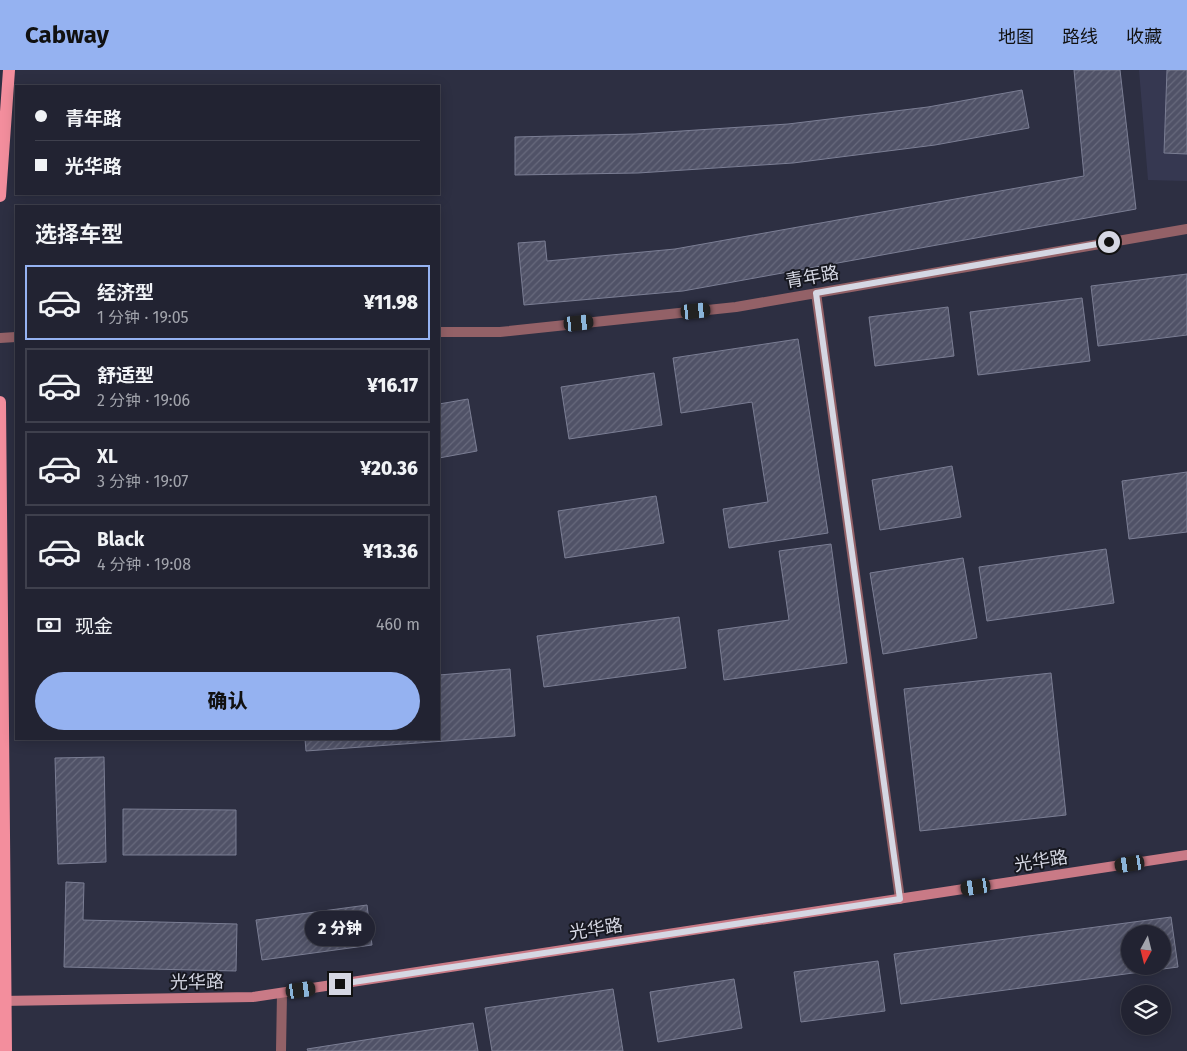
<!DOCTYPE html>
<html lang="zh">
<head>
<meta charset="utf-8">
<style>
	body { margin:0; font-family:"Fira Sans","Noto Sans SC",sans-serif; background:#2a2b3a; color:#f1f3f6; height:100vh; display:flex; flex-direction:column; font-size:19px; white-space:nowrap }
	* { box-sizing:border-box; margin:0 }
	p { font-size:16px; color:#a2a4ac }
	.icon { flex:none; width:28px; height:28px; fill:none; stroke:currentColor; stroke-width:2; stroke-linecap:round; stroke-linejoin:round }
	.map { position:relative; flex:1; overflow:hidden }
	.details { position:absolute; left:15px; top:135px; width:425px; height:535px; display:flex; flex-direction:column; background:#222332; border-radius:0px; box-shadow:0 2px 12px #0003,0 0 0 1px #3f404d }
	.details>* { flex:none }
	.top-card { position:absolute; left:15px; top:15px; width:425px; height:110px; border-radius:0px; box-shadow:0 2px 12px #0003,0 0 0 1px #3f404d; display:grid; align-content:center; height:110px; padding:0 20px; background:#222332 }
	.needle { width:32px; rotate:187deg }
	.buttons { position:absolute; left:1121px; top:855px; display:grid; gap:10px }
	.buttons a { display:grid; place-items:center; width:50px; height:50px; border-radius:50%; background:#222332; box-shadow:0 2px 12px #0003,0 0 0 1px #3f404d; font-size:25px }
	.end { position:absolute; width:22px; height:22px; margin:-11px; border:6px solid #d5d7e3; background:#111; box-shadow:0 0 0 2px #111 }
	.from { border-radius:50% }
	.bubble { position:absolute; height:35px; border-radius:18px; background:#222332; box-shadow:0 2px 12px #0003,0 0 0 1px #3f404d; font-size:16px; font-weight:800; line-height:35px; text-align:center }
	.car { position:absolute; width:15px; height:30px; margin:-15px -8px; border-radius:6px; box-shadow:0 0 4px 1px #0007; background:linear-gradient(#222 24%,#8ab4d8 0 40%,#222 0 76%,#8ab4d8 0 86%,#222 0) }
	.top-card b { display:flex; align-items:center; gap:18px; height:48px; font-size:19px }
	.top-card b+b { border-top:1px solid #3f404d }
	.top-card i { width:12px; height:12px; background:#f1f3f6 }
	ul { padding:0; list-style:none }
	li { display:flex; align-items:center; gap:15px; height:75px; margin:0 10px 8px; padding:0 10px; border:2px solid #3f404d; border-radius:0px }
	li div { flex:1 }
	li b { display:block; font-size:19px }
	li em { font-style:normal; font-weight:800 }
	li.selected { border-color:#95b2f1 }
	li>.icon { width:45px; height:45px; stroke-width:1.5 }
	h2 { padding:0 20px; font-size:22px; line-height:60px }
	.pay { display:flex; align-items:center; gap:12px; height:55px; padding:0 20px; font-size:19px }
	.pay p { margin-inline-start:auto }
	.action { display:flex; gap:10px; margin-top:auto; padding:10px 20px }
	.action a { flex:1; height:58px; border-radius:30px; background:#95b2f1; color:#111; font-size:20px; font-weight:800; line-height:58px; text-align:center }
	header { display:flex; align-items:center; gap:30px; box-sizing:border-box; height:70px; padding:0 25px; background:#95b2f1; color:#111 }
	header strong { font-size:24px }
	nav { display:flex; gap:28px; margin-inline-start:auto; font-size:18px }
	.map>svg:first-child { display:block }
	.built { fill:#363851 }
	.building { fill:url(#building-hatch); stroke:#7b7e94; fill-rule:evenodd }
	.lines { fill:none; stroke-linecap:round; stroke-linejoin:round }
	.minor { stroke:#936167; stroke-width:10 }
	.secondary { stroke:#c97a86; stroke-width:10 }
	.primary { stroke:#f38e9d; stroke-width:12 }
	.route { stroke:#d5d7e3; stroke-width:6 }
	.labels { text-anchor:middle; stroke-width:4; stroke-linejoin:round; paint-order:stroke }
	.street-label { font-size:18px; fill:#d5d7e3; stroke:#171820 }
</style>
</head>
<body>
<header>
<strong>Cabway</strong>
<nav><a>地图</a><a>路线</a><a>收藏</a></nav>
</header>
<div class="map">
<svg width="1187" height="981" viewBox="0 0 1187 981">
	<defs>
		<pattern id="building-hatch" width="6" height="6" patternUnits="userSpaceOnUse" patternTransform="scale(1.25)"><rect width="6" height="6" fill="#505267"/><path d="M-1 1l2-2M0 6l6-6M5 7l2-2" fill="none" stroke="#686a7d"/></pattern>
	</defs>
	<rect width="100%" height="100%" fill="#2d2f42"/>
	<!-- built -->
	<path class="built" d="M1139 0H1187V111L1148 110Z"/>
	<!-- building -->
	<path class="building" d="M1074 0H1120L1136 139 683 221 524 235 518 173 545 171 547 191 675 179 1084 106Z
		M1167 0H1187V84L1164 83Z
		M1022 20 1029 58 935 75 793 93 638 103 515 105V67L636 64 788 54 928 37Z
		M1187 204V265L1098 276 1091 216Z
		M1082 228 1090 291 978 305 970 242Z
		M948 237 954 286 875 296 869 247Z
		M798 269 828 463 729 478 723 439 768 432 752 332 681 343 673 288Z
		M654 303 662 355 569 369 561 317Z
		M468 329 477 381 439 388V334Z
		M952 396 961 447 880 460 872 410Z
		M1187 402V462L1129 469 1122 411Z
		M656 426 664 473 565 488 558 441Z
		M831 474 847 593 724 610 718 560 789 550 779 481Z
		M1106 479 1114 533 987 551 979 497Z
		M963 488 977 568 883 584 870 503Z
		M679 547 686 598 544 617 537 566Z
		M510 599 515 666 306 681 305 669H439V605Z
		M1051 603 1066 745 920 761 904 619Z
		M104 687 106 792 58 794 55 688Z
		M123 739 236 740V785H123Z
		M66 812 84 813 83 850 237 854 236 901 64 897Z
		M367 835 372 875 262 890 256 850Z
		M1171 847 1178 897 901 934 894 884ZM1130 864H1162V896H1130Z
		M878 891 885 941 801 952 794 902Z
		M734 909 742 958 658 972 650 922Z
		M613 919 623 981H492L485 938Z
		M473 953 478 981H308L307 979Z"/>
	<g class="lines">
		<!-- minor -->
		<path class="minor" d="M816 223 900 829
			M439 262H500L736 237 1187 159
			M0 268 16 267
			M281 981 282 923"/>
		<!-- secondary -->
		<path class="secondary" d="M0 931 253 927 1187 785"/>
		<!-- primary -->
		<path class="primary" d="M0 126 9 0
			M0 332 6 981"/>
	</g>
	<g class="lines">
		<!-- route -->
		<path class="route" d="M340 914 900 829 816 223 1109 172"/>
	</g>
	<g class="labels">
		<!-- street labels -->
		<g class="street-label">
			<text transform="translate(812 207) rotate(-10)" y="6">青年路</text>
			<text transform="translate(1041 791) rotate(-9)" y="6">光华路</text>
			<text transform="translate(596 859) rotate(-9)" y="6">光华路</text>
			<text transform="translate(197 912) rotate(-1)" y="6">光华路</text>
		</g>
	</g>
</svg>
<div class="buttons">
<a><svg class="needle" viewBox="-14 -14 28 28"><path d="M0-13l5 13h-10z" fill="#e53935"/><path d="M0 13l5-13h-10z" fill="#a2a4ac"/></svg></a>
<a><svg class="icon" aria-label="layers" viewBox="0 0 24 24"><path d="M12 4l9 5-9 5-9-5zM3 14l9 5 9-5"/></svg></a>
</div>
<i class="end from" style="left:1109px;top:172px"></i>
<i class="end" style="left:340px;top:914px"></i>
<div class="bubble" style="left:305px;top:841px;width:70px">2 分钟</div>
<i class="car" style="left:696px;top:241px;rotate:84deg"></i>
<i class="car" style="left:579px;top:253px;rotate:84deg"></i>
<i class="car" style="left:1130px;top:794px;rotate:261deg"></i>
<i class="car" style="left:976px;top:817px;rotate:261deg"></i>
<i class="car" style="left:301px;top:920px;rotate:82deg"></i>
<div class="top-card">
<b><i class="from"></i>青年路</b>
<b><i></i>光华路</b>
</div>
<section class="details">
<h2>选择车型</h2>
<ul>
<li class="selected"><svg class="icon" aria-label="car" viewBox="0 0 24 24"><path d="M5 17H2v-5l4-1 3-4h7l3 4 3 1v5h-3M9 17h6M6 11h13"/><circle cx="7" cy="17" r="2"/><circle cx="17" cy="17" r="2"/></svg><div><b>经济型</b><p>1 分钟 · 19:05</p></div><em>¥11.98</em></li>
<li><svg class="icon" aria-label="car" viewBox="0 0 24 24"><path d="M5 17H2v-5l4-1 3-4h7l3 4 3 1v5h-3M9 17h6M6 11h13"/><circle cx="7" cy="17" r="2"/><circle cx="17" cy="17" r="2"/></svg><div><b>舒适型</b><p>2 分钟 · 19:06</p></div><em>¥16.17</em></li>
<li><svg class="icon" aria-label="car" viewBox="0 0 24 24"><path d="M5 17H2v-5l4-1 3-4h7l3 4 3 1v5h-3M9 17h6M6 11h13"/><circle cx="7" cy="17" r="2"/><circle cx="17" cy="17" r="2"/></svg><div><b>XL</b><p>3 分钟 · 19:07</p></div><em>¥20.36</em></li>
<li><svg class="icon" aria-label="car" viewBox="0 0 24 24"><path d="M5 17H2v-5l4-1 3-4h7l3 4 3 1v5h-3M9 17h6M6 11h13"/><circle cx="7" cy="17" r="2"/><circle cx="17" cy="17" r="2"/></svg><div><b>Black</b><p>4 分钟 · 19:08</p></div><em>¥13.36</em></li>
</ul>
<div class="pay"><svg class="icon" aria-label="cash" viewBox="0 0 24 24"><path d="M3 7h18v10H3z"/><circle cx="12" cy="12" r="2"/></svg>现金<p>460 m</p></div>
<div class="action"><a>确认</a></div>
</section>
</div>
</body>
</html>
